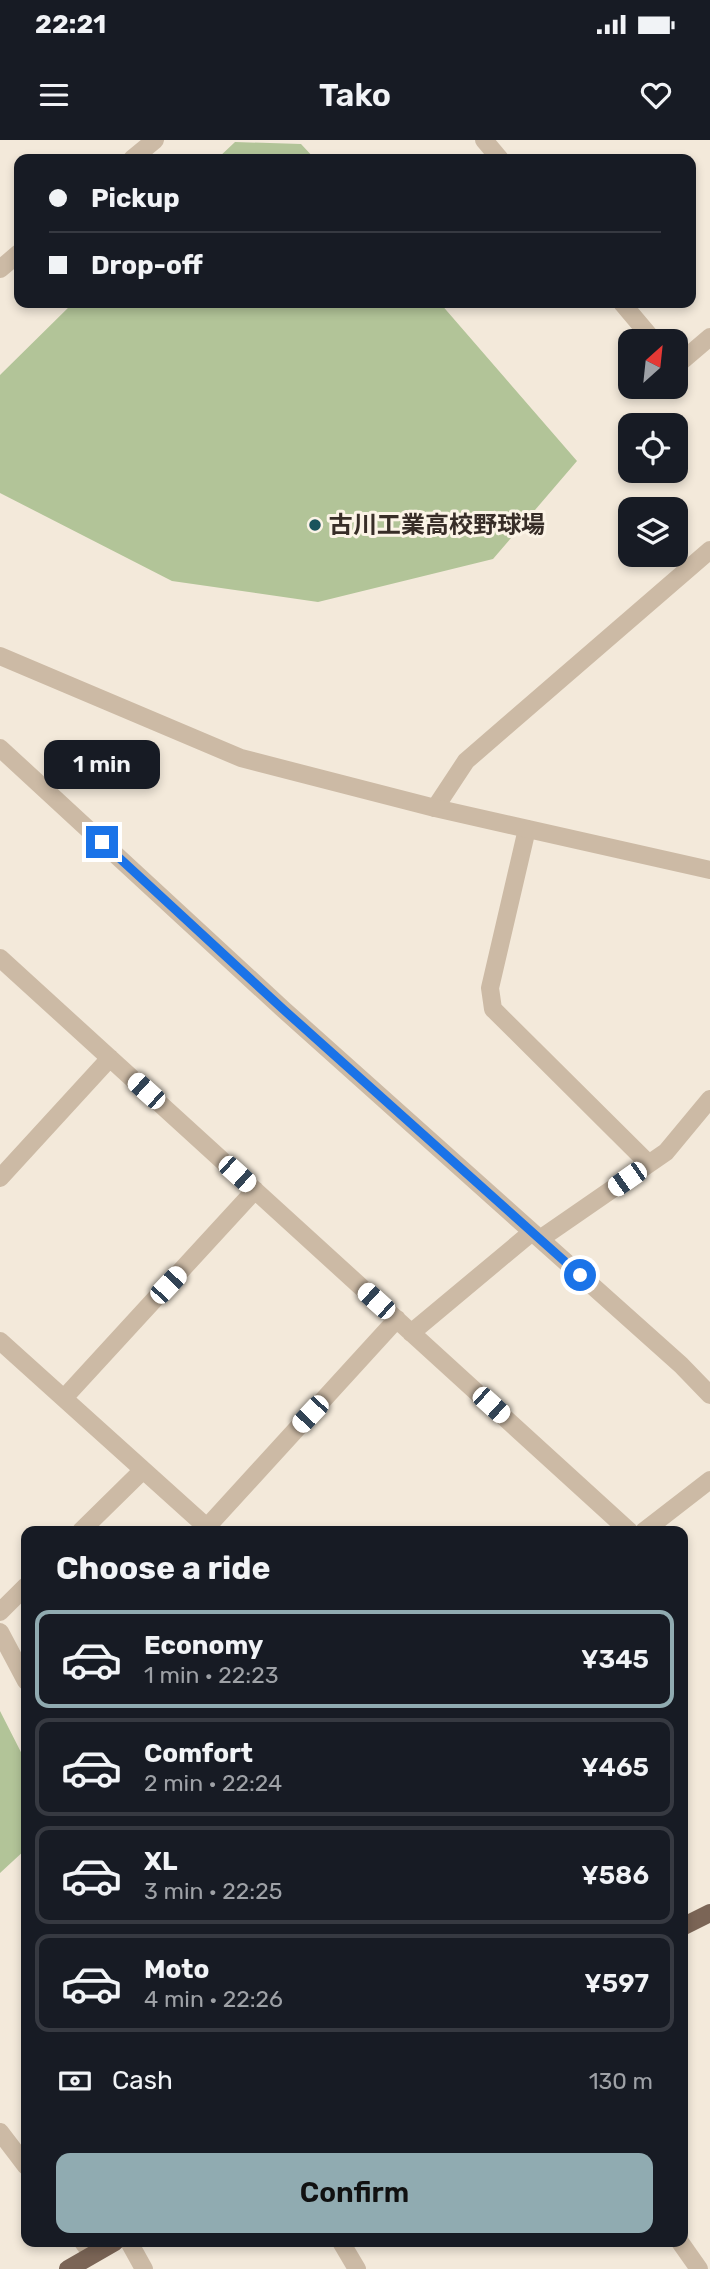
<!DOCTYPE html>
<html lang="en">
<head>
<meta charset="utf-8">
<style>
	body { margin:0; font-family:Rubik,"Noto Sans JP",sans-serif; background:#242831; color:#f1f3f6; height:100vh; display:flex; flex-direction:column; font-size:26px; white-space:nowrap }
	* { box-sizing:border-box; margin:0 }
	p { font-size:23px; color:#9ea1a6 }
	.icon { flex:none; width:38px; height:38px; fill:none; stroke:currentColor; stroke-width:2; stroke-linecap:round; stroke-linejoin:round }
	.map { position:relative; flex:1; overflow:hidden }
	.side { position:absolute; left:21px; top:1386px; width:667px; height:721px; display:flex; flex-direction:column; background:#171b24; border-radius:14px; box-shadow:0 4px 10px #0003 }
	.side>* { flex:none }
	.hud { position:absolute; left:14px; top:14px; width:682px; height:154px; border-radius:14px; box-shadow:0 4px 10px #0003; display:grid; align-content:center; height:154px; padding:0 35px; background:#171b24 }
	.needle { width:46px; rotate:27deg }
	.buttons { position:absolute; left:618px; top:189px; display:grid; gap:14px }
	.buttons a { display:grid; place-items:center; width:70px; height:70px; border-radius:14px; background:#171b24; box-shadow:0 4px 10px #0003; font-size:35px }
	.end { position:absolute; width:32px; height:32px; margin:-16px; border:9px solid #1a73e8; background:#fff; box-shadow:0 0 0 4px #fff }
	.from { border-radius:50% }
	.bubble { position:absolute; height:49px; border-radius:14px; background:#171b24; box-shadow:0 4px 10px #0003; font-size:23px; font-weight:600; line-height:49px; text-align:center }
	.car { position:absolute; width:21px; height:42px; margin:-21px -10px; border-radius:9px; box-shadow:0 0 5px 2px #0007; background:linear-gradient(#fff 24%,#345 0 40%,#fff 0 76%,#345 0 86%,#fff 0) }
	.hud b { display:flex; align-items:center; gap:24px; height:66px; font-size:26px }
	.hud b+b { border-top:2px solid #363941 }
	.hud i { width:18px; height:18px; background:#f1f3f6 }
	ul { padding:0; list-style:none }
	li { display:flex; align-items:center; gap:21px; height:98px; margin:0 14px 10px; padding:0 21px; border:4px solid #363941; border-radius:14px }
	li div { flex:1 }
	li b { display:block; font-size:26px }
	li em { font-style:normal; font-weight:600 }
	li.selected { border-color:#90abb1 }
	li>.icon { width:63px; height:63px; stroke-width:1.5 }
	h2 { padding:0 35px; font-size:32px; line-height:84px }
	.pay { display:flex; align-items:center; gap:18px; height:77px; padding:0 35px; font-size:26px }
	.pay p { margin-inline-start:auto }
	.cta { display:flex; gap:14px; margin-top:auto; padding:14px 35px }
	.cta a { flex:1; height:80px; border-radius:14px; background:#90abb1; color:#111; font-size:28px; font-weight:600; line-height:80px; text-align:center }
	.status { display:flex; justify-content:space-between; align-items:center; height:49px; padding:0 35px; background:#171b24; direction:ltr }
	.status svg { height:19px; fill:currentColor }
	header { display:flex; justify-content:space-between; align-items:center; height:91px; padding:0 35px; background:#171b24; font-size:32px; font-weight:600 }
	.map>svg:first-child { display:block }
	.green { fill:#b2c498 }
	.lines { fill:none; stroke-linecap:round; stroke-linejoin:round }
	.service { stroke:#ccbaa5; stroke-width:18 }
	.minor { stroke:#ccbaa5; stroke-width:18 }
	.tertiary { stroke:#ccbaa5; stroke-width:18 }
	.primary { stroke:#7b6556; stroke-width:18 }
	.route { stroke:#1a73e8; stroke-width:9 }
	.poi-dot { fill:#19535c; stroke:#fbf3e6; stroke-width:2.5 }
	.labels { text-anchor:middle; stroke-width:6; stroke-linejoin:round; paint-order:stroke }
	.poi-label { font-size:24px; font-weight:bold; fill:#372d27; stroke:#fbf3e6; text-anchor:start }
</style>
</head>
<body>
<div class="status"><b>22:21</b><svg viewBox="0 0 49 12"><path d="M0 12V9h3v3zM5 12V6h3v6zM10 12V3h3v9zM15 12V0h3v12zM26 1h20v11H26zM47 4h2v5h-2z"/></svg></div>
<header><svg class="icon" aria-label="menu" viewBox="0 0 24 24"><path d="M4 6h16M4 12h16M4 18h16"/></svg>Tako<svg class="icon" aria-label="heart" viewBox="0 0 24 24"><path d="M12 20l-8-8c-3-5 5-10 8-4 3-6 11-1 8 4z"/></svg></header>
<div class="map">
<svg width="710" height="2129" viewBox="0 0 710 2129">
	<rect width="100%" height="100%" fill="#f3e9da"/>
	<!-- green -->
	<path class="green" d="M235 2 301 4 315 19H217Z
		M73 163H440L577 321 493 419 318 462 172 441 0 353V235Z
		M0 1571 26 1622V1709L0 1733Z"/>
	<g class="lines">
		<!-- service -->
		<path class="service" d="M680 2102 699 2129"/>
		<!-- minor -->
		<path class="minor" d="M484 0 500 19
			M132 19 155 0
			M0 129 19 113
			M622 163 654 201
			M676 226 710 197
			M0 608 284 870 681 1225 710 1255
			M435 668 466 621 710 410
			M527 689 490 848 493 869 649 1024
			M0 818 629 1391
			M0 1038 110 918
			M540 1099 666 1012 710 959
			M411 1193 532 1092
			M0 1201 211 1391
			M64 1258 255 1050
			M207 1387 397 1179
			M81 1391 143 1330
			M644 1391 710 1340
			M0 1472 26 1446
			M0 1992 26 2026
			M83 2102 92 2114
			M129 2102 144 2129"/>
		<!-- tertiary -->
		<path class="tertiary" d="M0 516 241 618 435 668 710 730
			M0 1492 26 1541
			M341 2102 357 2129"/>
		<!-- primary -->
		<path class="primary" d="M682 1787 710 1773
			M68 2129 115 2102"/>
	</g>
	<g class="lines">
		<!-- route -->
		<path class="route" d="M102 702 284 870 580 1135"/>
	</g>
	<!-- markers -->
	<circle class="poi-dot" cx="315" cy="385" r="7"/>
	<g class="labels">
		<!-- poi labels -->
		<g class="poi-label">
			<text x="329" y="393">古川工業高校野球場</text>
		</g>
	</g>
</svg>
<div class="buttons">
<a><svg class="needle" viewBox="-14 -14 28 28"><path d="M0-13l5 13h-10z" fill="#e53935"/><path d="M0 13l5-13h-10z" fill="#9ea1a6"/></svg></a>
<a><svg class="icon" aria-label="locate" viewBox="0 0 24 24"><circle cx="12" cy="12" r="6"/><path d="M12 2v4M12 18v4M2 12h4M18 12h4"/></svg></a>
<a><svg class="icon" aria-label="layers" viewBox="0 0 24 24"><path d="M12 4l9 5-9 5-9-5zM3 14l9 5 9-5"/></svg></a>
</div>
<i class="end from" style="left:580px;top:1135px"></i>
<i class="end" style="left:102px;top:702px"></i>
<div class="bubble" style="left:44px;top:600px;width:116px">1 min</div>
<i class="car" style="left:146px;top:951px;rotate:312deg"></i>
<i class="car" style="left:237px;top:1034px;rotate:132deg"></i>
<i class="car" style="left:627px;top:1039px;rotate:235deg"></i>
<i class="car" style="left:168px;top:1145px;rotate:43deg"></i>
<i class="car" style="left:376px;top:1161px;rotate:312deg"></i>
<i class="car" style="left:491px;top:1265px;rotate:132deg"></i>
<i class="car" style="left:310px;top:1274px;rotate:223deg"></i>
<div class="hud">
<b><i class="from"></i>Pickup</b>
<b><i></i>Drop-off</b>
</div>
<section class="side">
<h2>Choose a ride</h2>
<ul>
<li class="selected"><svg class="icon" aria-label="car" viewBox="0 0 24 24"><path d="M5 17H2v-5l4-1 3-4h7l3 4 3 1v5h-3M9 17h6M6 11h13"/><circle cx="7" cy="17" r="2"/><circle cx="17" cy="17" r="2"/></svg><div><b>Economy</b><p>1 min · 22:23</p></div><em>¥345</em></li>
<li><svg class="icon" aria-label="car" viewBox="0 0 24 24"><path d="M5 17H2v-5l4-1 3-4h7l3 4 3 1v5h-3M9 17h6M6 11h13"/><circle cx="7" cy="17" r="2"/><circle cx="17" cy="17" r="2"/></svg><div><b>Comfort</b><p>2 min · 22:24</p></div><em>¥465</em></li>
<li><svg class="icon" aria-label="car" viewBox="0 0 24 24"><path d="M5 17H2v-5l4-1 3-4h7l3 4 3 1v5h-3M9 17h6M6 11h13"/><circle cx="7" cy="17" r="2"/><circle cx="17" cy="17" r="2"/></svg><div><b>XL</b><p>3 min · 22:25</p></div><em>¥586</em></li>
<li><svg class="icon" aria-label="car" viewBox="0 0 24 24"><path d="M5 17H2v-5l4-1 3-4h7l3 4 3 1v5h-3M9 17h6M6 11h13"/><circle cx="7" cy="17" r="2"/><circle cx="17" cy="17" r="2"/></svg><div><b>Moto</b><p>4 min · 22:26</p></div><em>¥597</em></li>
</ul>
<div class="pay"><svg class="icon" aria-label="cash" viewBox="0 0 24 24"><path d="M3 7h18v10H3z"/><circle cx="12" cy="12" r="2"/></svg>Cash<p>130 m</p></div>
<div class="cta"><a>Confirm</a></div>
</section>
</div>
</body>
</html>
